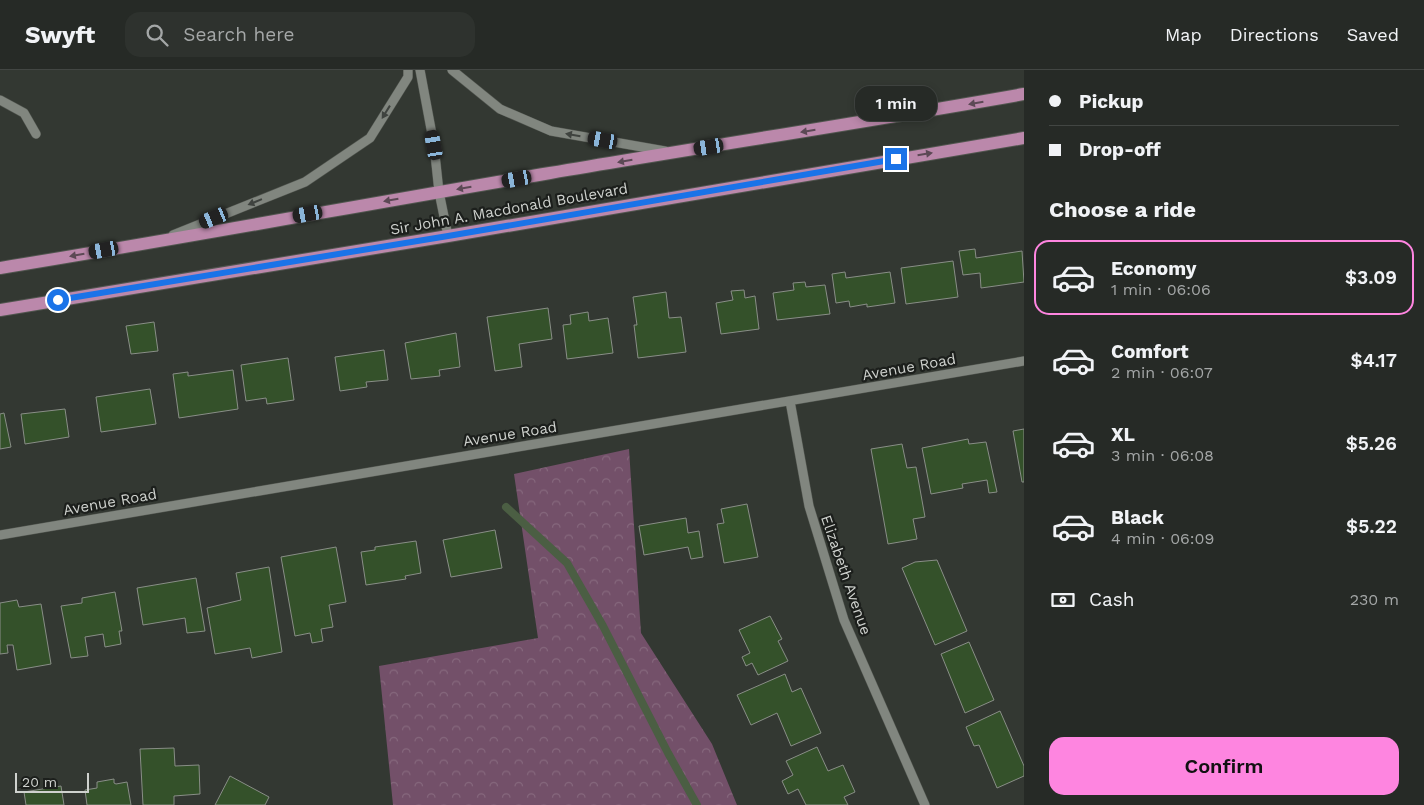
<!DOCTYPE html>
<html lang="en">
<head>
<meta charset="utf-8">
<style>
	body { margin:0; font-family:"Work Sans",sans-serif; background:#2e322e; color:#f1f3f6; height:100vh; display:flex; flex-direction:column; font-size:19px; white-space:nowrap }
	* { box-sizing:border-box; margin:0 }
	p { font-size:16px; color:#a4a7a7 }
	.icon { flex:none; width:28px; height:28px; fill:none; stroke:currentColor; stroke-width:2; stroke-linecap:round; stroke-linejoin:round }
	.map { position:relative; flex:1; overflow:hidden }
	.details { display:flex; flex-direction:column; background:#262a26; width:400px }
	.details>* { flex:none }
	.top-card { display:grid; align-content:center; height:110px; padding:0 25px; background:#262a26 }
	.scale { position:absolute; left:15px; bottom:12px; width:74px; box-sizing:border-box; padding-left:5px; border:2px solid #cfd2ce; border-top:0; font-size:14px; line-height:18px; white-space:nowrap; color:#cfd2ce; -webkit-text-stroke:4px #1c1f1c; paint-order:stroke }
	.end { position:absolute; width:22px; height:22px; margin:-11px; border:6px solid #1a73e8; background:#fff; box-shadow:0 0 0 2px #fff }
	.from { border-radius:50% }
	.bubble { position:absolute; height:35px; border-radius:15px; background:#262a26; box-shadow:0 2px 8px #0003,0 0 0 1px #424643; font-size:16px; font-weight:600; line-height:35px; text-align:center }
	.car { position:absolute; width:15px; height:30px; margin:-15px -8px; border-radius:6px; box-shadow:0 0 4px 1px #0007; background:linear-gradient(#222 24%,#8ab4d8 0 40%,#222 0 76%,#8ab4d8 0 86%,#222 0) }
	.top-card b { display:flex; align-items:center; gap:18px; height:48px; font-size:19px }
	.top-card b+b { border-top:1px solid #424643 }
	.top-card i { width:12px; height:12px; background:#f1f3f6 }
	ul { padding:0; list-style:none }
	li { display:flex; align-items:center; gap:15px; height:75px; margin:0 10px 8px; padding:0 15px; border:2px solid transparent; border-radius:15px }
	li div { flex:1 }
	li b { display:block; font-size:19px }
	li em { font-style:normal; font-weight:600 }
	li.selected { border-color:#fe85e0 }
	li>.icon { width:45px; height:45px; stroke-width:1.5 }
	h2 { padding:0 25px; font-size:22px; line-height:60px }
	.pay { display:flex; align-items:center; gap:12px; height:55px; padding:0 25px; font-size:19px }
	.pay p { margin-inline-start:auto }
	.cta { display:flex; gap:10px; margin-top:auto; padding:10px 25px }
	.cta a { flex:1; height:58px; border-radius:15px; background:#fe85e0; color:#111; font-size:20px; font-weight:600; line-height:58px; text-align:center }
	header { display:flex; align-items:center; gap:30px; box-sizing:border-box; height:70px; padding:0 25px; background:#262a26; border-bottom:1px solid #424643 }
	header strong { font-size:24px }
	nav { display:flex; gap:28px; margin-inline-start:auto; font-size:18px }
	.search { width:350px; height:45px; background:#2e322e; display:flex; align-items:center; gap:12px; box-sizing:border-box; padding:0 18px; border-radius:15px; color:#a4a7a7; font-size:19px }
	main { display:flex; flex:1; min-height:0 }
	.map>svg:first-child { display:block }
	.park { fill:url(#park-crowns) }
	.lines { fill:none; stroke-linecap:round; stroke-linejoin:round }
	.stream { stroke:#4b5e43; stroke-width:8 }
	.building { fill:#34512a; stroke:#898e87 }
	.minor-casing { stroke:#51554f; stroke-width:10 }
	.major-casing { stroke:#51554f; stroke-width:14 }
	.minor { stroke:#81867f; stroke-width:9 }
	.major { stroke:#bb88ab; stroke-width:12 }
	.oneway { fill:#5c4955 }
	.oneway2 { fill:#3f433f }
	.route { stroke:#1a73e8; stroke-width:6 }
	.labels { text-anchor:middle; stroke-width:4.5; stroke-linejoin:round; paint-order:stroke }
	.street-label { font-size:15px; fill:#cfd2ce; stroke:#1c1f1c }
</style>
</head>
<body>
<header>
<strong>Swyft</strong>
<div class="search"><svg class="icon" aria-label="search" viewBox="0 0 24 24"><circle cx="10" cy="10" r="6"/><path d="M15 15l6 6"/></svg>Search here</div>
<nav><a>Map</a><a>Directions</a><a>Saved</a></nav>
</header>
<main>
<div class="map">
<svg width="1024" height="735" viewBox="0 0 1024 735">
	<defs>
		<pattern id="park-crowns" width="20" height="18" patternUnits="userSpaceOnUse" patternTransform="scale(1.25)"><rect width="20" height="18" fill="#735069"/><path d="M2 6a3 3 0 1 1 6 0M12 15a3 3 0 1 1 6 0" fill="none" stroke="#86687d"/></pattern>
	</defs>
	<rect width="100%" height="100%" fill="#333832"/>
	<!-- park -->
	<path class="park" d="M629 379 641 563 712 674 737 735H393L379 596 538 568 514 404Z"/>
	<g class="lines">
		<!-- stream -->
		<path class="stream" d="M506 437 567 493 603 556 668 683 697 735"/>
	</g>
	<!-- building -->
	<path class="building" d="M975 179 976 188 1022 181 1024 212 981 218 980 203 963 205 959 181Z
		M953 191 958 227 906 234 901 198Z
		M845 202 846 208 890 202 895 233 867 237V234L850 237 849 231 836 233 832 204Z
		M805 212 806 217 825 215 830 244 777 250 773 223 794 220 793 213Z
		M744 220 745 228 755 226 759 259 721 264 716 233 733 230 731 221Z
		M666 222 669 248 681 247 686 282 638 288 634 255H637L633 227Z
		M548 238 552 269 519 274 522 297 495 301 487 247Z
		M588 242 589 251 608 248 613 283 567 289 563 255 571 254 570 245Z
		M154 252 158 281 131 284 126 256Z
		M456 263 460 297 439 300 440 306 411 309 405 273Z
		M384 280 388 310 366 312 367 317 340 321 335 287Z
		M288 288 294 330 267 334 266 328 246 331 241 295Z
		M233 300 238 339 179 348 173 304 188 302V306Z
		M150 319 156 354 101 362 96 327Z
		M65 339 69 367 25 374 21 344Z
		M4 343 11 377 0 379V344Z
		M1024 359V412H1022L1013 361Z
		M968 369 969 374 986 372 997 422 989 423 987 410 962 414 963 418 931 424 922 378Z
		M902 374 907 398 916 397 925 447 913 449 917 469 888 474 871 379Z
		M747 434 758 487 724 493 717 454 724 453 721 439Z
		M686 448 688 463 699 461 703 487 691 489 688 477 644 485 639 456Z
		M495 460 502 498 451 507 443 470Z
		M416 471 421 503 405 506 406 509 366 515 361 482 375 480V477Z
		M336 477 346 532 329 535 333 557 321 559 323 571 312 573 310 563 295 566 281 487Z
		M937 490 967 561 935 575 902 498 915 492Z
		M269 497 282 582 252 588 250 578 215 584 207 538 241 530 236 503Z
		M196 508 205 561 187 563 185 548 143 555 137 518Z
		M115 522 122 561H119L121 574 105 577 103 564 85 567 88 586 71 588 61 536 82 533V528Z
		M17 530 19 537 41 534 51 594 17 600 13 575H7L8 583 0 584V533Z
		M770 546 782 569 778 571 788 591 758 605 752 593 746 596 742 587 750 583 739 560Z
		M969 572 994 630 965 643 941 584Z
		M785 604 792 622 801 618 821 663 791 676 777 643 751 655 737 625Z
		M1000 641 1024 696V706L997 718 979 675 974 676 966 657Z
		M817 677 828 701 843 695 855 722 844 727 848 735H806L798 719 788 724 782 711 793 705 786 691Z
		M174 678 175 696 199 695 200 724 174 726V735H143L140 679Z
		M230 706 269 727 265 735H215Z
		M114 709V713L116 714 127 712 131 735H87L85 720 97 718V712Z
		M61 716 64 735H26L24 722Z"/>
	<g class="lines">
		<defs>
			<path id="minor" d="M420 0 434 75 439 122 448 166
				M452 0 500 39 551 61 665 81
				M0 30 24 43 36 64
				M173 165 305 112 370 68 408 7V0
				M790 331 809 436 844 550 925 735
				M0 465 1024 291"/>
			<path id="major" d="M0 198C184 168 367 134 550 103 708 76 866 52 1024 24
				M0 240 448 166 1024 68"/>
		</defs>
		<!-- minor casing -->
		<use href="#minor" class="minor-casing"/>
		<!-- major casing -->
		<use href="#major" class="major-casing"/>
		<!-- minor -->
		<use href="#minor" class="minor"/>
		<!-- major -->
		<use href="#major" class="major"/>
	</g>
	<!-- one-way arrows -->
	<defs><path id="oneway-solid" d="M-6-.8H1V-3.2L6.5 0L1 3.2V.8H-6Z" transform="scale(1.25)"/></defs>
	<g class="oneway">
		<use href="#oneway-solid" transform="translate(976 33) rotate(170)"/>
		<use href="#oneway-solid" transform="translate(808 61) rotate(171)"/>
		<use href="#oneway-solid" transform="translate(925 84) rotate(-9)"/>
		<use href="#oneway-solid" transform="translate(625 91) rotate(170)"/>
		<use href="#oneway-solid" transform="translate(464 118) rotate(170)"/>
		<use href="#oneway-solid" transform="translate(391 130) rotate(170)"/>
		<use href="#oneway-solid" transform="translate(77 185) rotate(170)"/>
	</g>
	<g class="oneway2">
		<use href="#oneway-solid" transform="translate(386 42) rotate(122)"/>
		<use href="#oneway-solid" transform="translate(573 65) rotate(-170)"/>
		<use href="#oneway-solid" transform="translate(255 132) rotate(158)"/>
	</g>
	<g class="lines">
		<!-- route -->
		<path class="route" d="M58 230 448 166 896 89"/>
	</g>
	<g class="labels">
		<!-- street labels -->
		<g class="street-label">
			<text transform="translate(509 139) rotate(-10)" y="5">Sir John A. Macdonald Boulevard</text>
			<text transform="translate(909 297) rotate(-10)" y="5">Avenue Road</text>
			<text transform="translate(510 364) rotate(-9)" y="5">Avenue Road</text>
			<text transform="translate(110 432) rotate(-10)" y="5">Avenue Road</text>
			<text transform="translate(846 505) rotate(71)" y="5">Elizabeth Avenue</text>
		</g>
	</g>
</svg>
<div class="scale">20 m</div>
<i class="end from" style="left:58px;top:230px"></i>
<i class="end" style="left:896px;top:89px"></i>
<div class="bubble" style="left:855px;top:16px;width:82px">1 min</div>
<i class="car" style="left:603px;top:70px;rotate:280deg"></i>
<i class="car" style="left:434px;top:75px;rotate:350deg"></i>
<i class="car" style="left:709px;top:77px;rotate:261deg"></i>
<i class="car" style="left:517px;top:109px;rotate:260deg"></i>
<i class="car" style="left:308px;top:144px;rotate:260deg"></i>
<i class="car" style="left:214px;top:148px;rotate:248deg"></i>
<i class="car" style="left:104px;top:180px;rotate:260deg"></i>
</div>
<section class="details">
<div class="top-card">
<b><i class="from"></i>Pickup</b>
<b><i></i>Drop-off</b>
</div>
<h2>Choose a ride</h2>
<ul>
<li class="selected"><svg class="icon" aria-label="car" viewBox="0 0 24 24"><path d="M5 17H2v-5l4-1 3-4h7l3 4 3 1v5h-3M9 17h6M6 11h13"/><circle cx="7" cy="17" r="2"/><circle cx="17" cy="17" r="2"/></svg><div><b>Economy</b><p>1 min · 06:06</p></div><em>$3.09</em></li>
<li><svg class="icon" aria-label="car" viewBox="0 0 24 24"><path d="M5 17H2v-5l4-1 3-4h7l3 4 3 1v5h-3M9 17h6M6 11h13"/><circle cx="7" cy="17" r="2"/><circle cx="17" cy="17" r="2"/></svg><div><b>Comfort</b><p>2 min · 06:07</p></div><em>$4.17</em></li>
<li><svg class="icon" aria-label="car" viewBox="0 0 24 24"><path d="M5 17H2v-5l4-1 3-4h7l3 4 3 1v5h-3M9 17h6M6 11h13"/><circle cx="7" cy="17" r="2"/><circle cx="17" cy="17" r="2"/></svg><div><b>XL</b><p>3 min · 06:08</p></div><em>$5.26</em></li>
<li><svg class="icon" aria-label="car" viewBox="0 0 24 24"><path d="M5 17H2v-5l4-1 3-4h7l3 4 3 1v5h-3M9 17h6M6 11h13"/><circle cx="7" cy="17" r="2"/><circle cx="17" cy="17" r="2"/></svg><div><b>Black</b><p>4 min · 06:09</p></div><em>$5.22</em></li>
</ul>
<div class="pay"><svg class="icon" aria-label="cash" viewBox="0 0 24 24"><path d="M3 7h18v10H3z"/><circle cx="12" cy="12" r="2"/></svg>Cash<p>230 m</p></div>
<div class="cta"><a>Confirm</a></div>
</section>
</main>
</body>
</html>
